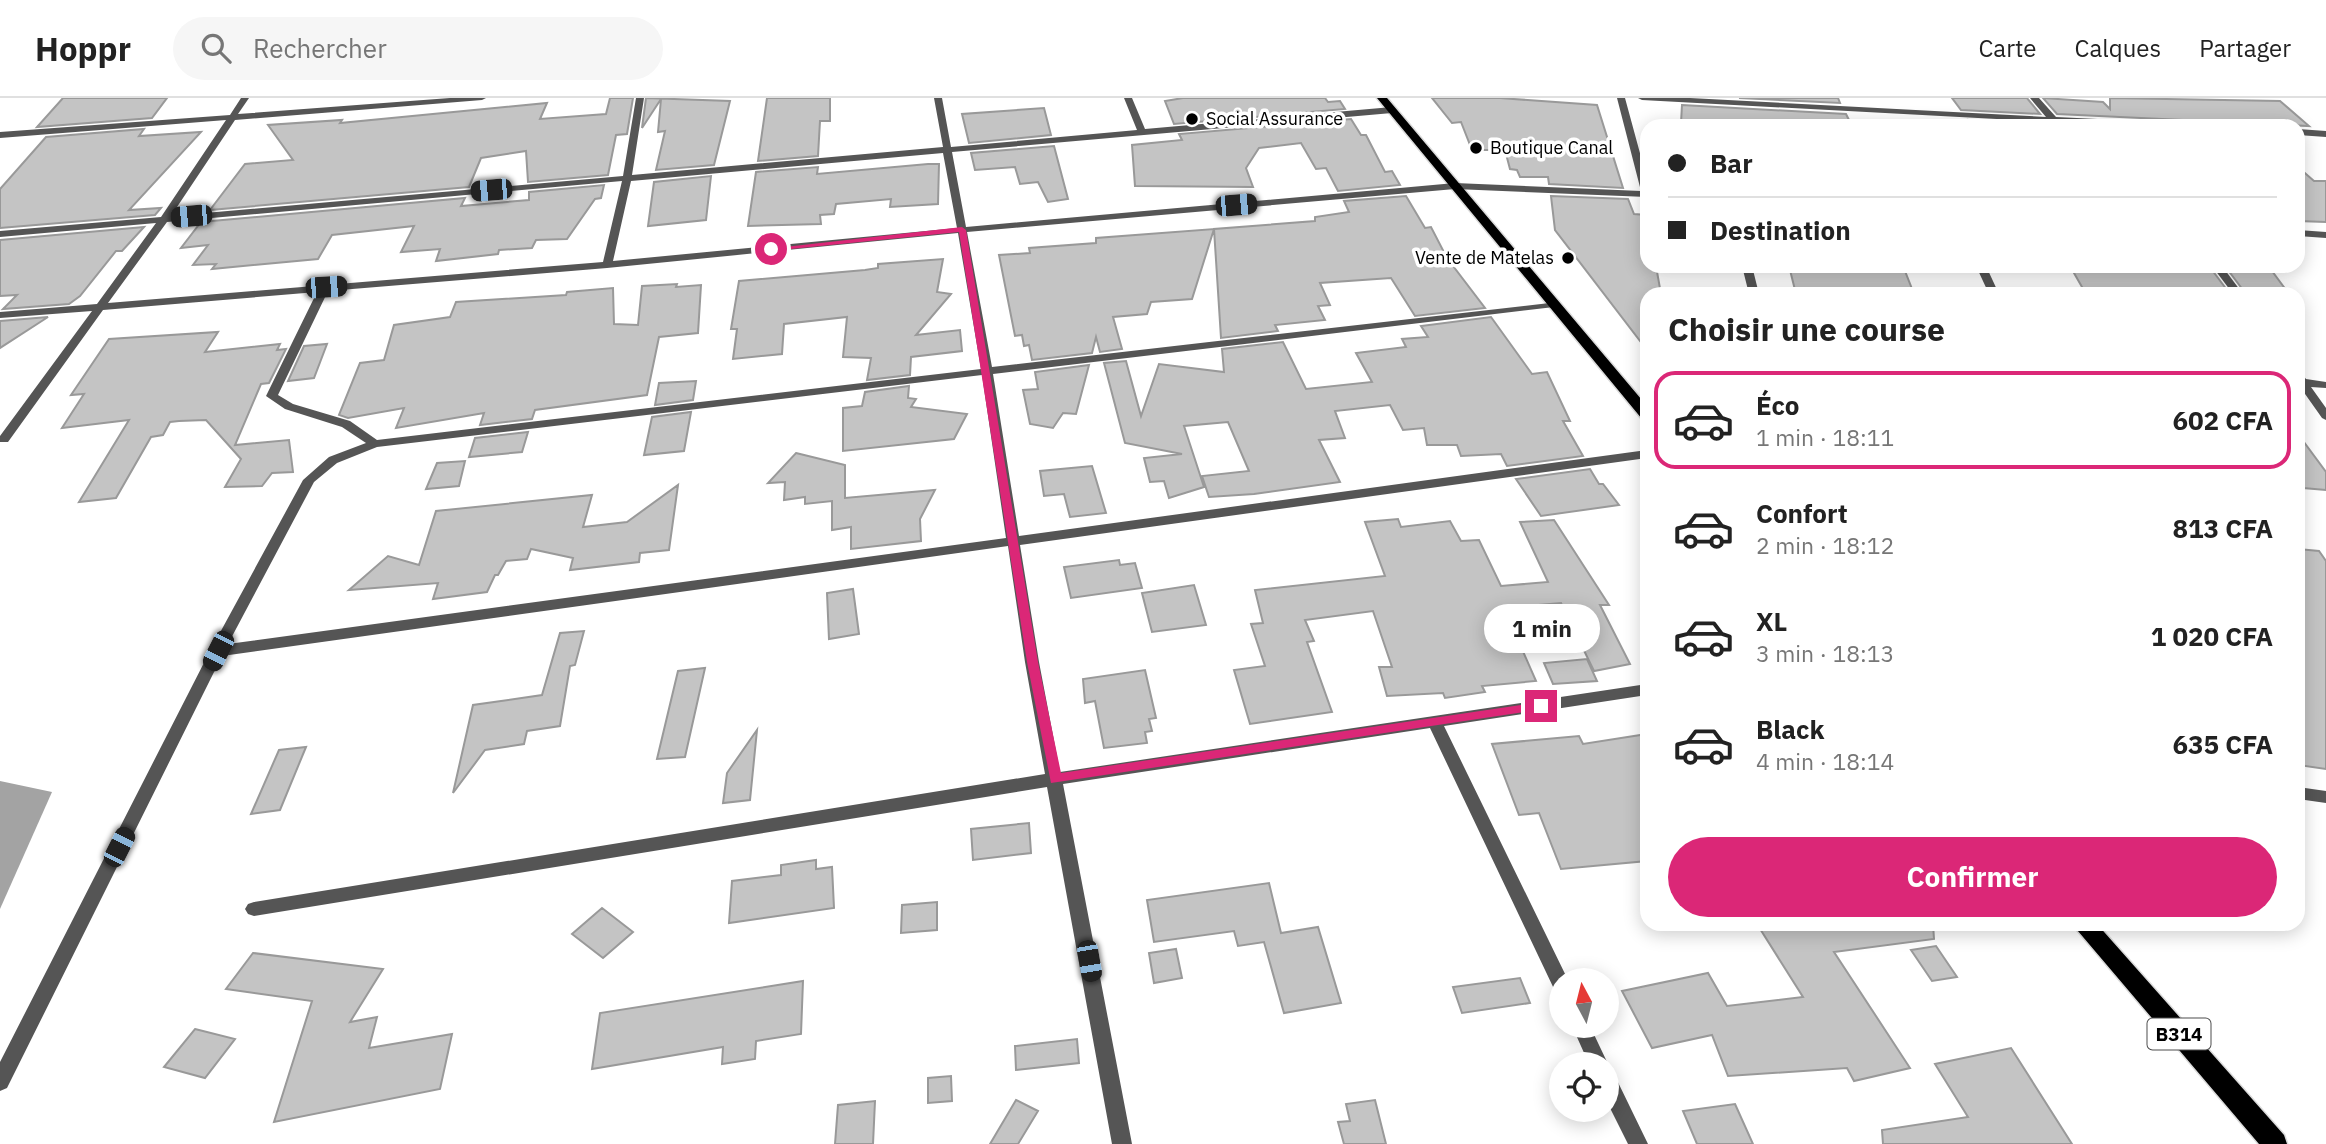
<!DOCTYPE html>
<html lang="fr">
<head>
<meta charset="utf-8">
<style>
	body { margin:0; font-family:"IBM Plex Sans",sans-serif; background:#f6f6f6; color:#222; height:100vh; display:flex; flex-direction:column; font-size:26px; white-space:nowrap }
	* { box-sizing:border-box; margin:0 }
	p { font-size:23px; color:#767676 }
	.icon { flex:none; width:38px; height:38px; fill:none; stroke:currentColor; stroke-width:2; stroke-linecap:round; stroke-linejoin:round }
	.map { position:relative; flex:1; overflow:hidden }
	.panel { position:absolute; left:1640px; top:189px; width:665px; height:644px; display:flex; flex-direction:column; background:#fff; border-radius:21px; box-shadow:0 4px 18px #0003 }
	.panel>* { flex:none }
	.guide { position:absolute; left:1640px; top:21px; width:665px; height:154px; border-radius:21px; box-shadow:0 4px 18px #0003; display:grid; align-content:center; height:154px; padding:0 28px; background:#fff }
	.needle { width:46px; rotate:353deg }
	.buttons { position:absolute; left:1549px; top:870px; display:grid; gap:14px }
	.buttons a { display:grid; place-items:center; width:70px; height:70px; border-radius:50%; background:#fff; box-shadow:0 4px 18px #0003; font-size:35px }
	.end { position:absolute; width:32px; height:32px; margin:-16px; border:9px solid #db2777; background:#fff; box-shadow:0 0 0 4px #fff }
	.from { border-radius:50% }
	.bubble { position:absolute; height:49px; border-radius:24px; background:#fff; box-shadow:0 4px 18px #0003; font-size:23px; font-weight:700; line-height:49px; text-align:center }
	.car { position:absolute; width:21px; height:42px; margin:-21px -10px; border-radius:9px; box-shadow:0 0 5px 2px #0007; background:linear-gradient(#222 24%,#8ab4d8 0 40%,#222 0 76%,#8ab4d8 0 86%,#222 0) }
	.guide b { display:flex; align-items:center; gap:24px; height:66px; font-size:26px }
	.guide b+b { border-top:2px solid #e0e0e0 }
	.guide i { width:18px; height:18px; background:#222 }
	ul { padding:0; list-style:none }
	li { display:flex; align-items:center; gap:21px; height:98px; margin:0 14px 10px; padding:0 14px; border:4px solid transparent; border-radius:21px }
	li div { flex:1 }
	li b { display:block; font-size:26px }
	li em { font-style:normal; font-weight:700 }
	li.selected { border-color:#db2777 }
	li>.icon { width:63px; height:63px; stroke-width:1.5 }
	h2 { padding:0 28px; font-size:32px; line-height:84px }
	.cta { display:flex; gap:14px; margin-top:auto; padding:14px 28px }
	.cta a { flex:1; height:80px; border-radius:42px; background:#db2777; color:#fff; font-size:28px; font-weight:700; line-height:80px; text-align:center }
	header { display:flex; align-items:center; gap:42px; box-sizing:border-box; height:98px; padding:0 35px; background:#fff; border-bottom:2px solid #e0e0e0 }
	header strong { font-size:33px }
	nav { display:flex; gap:38px; margin-inline-start:auto; font-size:24px }
	.search { width:490px; height:63px; background:#f6f6f6; display:flex; align-items:center; gap:18px; box-sizing:border-box; padding:0 24px; border-radius:38px; color:#767676; font-size:26px }
	.map>svg:first-child { display:block }
	.water { fill:#a3a3a3 }
	.building { fill:#c4c4c4; stroke:#999; stroke-width:2 }
	.lines { fill:none; stroke-linecap:round; stroke-linejoin:round }
	.primary-casing { stroke:#dbdbdb; stroke-width:3 }
	.street { fill:#555; fill-rule:evenodd }
	.primary { fill:#000; fill-rule:evenodd }
	.route { fill:#db2777 }
	.poi-dot { fill:#000; stroke:#fff; stroke-width:2.5 }
	.labels { text-anchor:middle; stroke-width:7; stroke-linejoin:round; paint-order:stroke }
	.far-poi-label { font-size:18px; fill:#000; stroke:#fff; text-anchor:start }
	.shield { fill:#fff; stroke:#4c4c4c; stroke-width:2 }
	.shield-label { font-size:19px; font-weight:bold; fill:#000 }
</style>
</head>
<body>
<header>
<strong>Hoppr</strong>
<div class="search"><svg class="icon" aria-label="search" viewBox="0 0 24 24"><circle cx="10" cy="10" r="6"/><path d="M15 15l6 6"/></svg>Rechercher</div>
<nav><a>Carte</a><a>Calques</a><a>Partager</a></nav>
</header>
<div class="map">
<svg width="2326" height="1046" viewBox="0 0 2326 1046">
	<rect width="100%" height="100%" fill="#fff"/>
	<!-- water -->
	<path class="water" d="M0 683 52 694 0 811Z"/>
	<!-- building -->
	<path class="building" d="M63 0H167L152 20 37 29Z
		M610 0H633L627 36 616 37 608 77 528 84 526 53 481 60 469 89 210 112 245 66 293 62 268 27 342 22 340 25 547 5 540 21 606 16Z
		M646 0 730 3 714 67 656 72 665 33 658 34 661 1 642 30Z
		M767 0H830V23H820L818 58 758 63Z
		M1183 0H1325L1328 4 1340 3 1345 11 1174 26 1165 3Z
		M1432 0H1500L1597 7 1623 90 1549 86 1548 79H1520L1517 72 1510 71 1505 52H1472L1461 24 1452 25Z
		M1739 0H1838L1840 5Z
		M1952 0H2027L2040 16 1961 12Z
		M2043 0 2103 4 2110 11V0L2280 3 2309 28 2057 16Z
		M1682 7 1846 16 1852 28 1681 25Z
		M1044 10 1051 37 969 45 962 16Z
		M1351 21 1361 37H1366L1385 74 1392 73 1400 87 1338 93 1326 70 1316 71 1301 45 1259 50 1246 70 1253 89 1135 88 1132 47 1182 42 1179 36Z
		M1969 22 2050 27 2052 28H1974Z
		M144 31 139 38 201 34 129 112 161 110 155 117 0 130V91L46 39Z
		M1054 48 1068 101 1048 104 1038 84 1020 86 1015 69 975 72 971 55Z
		M928 66H939L938 106 890 109 891 101 836 106 834 116 820 117 821 126 748 128 756 74 818 69 817 76Z
		M2298 69 2314 83H2326V124L2298 123Z
		M711 78 706 122 648 128 654 84Z
		M604 87 601 100 595 101 567 141 536 142 532 150 499 152 498 156 436 163 440 151 401 154 414 128 332 137 318 161 212 171 216 166 193 167 208 147 181 150 201 124 465 100 461 108 529 102V94Z
		M1406 98 1425 130 1431 129 1447 160 1485 210 1415 218 1391 180 1320 185 1330 207 1318 208 1325 222 1275 227 1278 233 1221 240 1214 131 1315 123V119L1349 114 1344 103Z
		M1551 98 1628 101 1634 116 1647 117V168H1656L1661 196H1647V252L1555 132Z
		M144 129 122 153H116L80 198 69 206 3 211 17 197 0 198V142Z
		M1214 131 1192 201 1151 204 1147 216 1113 219 1122 251 1100 254 1096 239 1092 255 1032 262 1029 247 1024 248 1022 237 1015 238 999 157 1030 155 1029 150 1096 145V140Z
		M943 161 937 194 951 196 916 237 960 232 962 253 911 259 910 277 867 282 871 260 843 259 847 219 784 226 782 256 733 261 737 231H731L739 183 865 172 878 170V166Z
		M1789 168H1903L1914 196H1796Z
		M2070 168H2209L2230 196H2086Z
		M2225 168 2269 169 2289 196H2246Z
		M677 186 676 189 701 187 698 235 659 239 647 297 535 312 532 321 480 327 484 315 396 330 404 310 348 320 339 317 360 265 384 262 394 227 450 219 456 204 566 197 567 194 613 190 614 226 638 227 642 188Z
		M48 219 0 250V223Z
		M1491 219 1532 276 1547 274 1570 323H1563L1583 358 1507 368 1501 356 1461 358 1457 347H1427L1424 330 1403 332 1390 307 1335 313 1345 340 1319 342 1340 384 1254 396 1209 399 1202 378 1249 373 1228 324 1184 328 1204 389 1169 400 1164 383 1150 384 1144 360 1182 356 1125 345 1104 265 1126 263 1141 318 1159 266 1224 274 1222 251 1283 244 1306 291 1372 284 1356 255 1406 249 1402 241 1428 239 1421 228Z
		M218 234 205 254 280 246 277 252 286 251 269 285 261 286 235 347 289 342 293 374 272 375 262 388 225 389 241 361 206 322 179 323 170 324 163 337 151 339 116 400 79 404 129 322 62 330 84 296 71 297 109 241Z
		M327 246 314 280 288 283 304 248Z
		M1089 267 1076 316 1063 315 1053 330 1030 326 1023 292 1038 291 1035 274Z
		M696 283 693 302 655 307 659 285Z
		M909 288 908 300 916 301 911 309 967 316 954 341 843 353V310L862 308 865 294Z
		M691 314 684 353 644 357 652 319Z
		M528 334 522 354 469 359 475 340Z
		M2298 336 2326 374V392L2303 390 2298 382Z
		M796 355 845 367V400L935 392 920 421 921 443 851 451V429L832 432V403L805 406V399L784 402 785 384 768 385Z
		M465 363 459 388 426 391 437 365Z
		M1092 368 1106 415 1070 419 1064 396 1044 398 1040 373Z
		M1590 371 1599 386H1603L1619 407 1541 418 1516 381Z
		M678 387 669 452 640 455 639 464 570 472 573 460 531 451 527 461 506 463 498 477H495L487 494 433 501 438 485 349 492 388 458 419 467 436 413 592 397 583 429 627 424Z
		M1398 421 1401 429 1450 423 1461 443 1479 442 1501 488 1548 484 1520 424 1554 422 1609 507H1600L1630 566 1594 573 1561 505 1504 510 1536 583 1482 588 1485 594 1445 600 1443 595 1387 598 1379 569H1392L1373 513 1305 522 1314 543 1307 544 1332 614 1250 626 1234 572 1265 568 1251 526 1263 525 1255 492 1385 478 1365 424Z
		M2298 451 2319 453 2326 463V671L2298 667Z
		M1119 462 1120 467 1135 465 1142 490 1071 500 1064 469Z
		M1194 487 1206 527 1152 534 1142 495Z
		M853 491 859 536 829 541 827 495Z
		M584 533 575 567 570 568 560 628 527 633 524 646 485 652 453 695 473 607 542 597 560 535Z
		M1587 561 1597 583 1553 586 1544 565Z
		M705 570 685 659 657 661 678 573Z
		M1145 572 1156 620 1149 621 1152 633 1145 634 1147 645 1104 650 1095 603 1085 605 1083 581Z
		M757 632 750 702 723 705 727 675Z
		M1647 636V763L1561 771 1539 715 1519 717 1492 646 1579 638 1583 646Z
		M306 649 280 712 251 716 279 652Z
		M1029 725 1031 755 973 762 971 731Z
		M816 762V771L832 769 834 810 729 825 732 783 781 777V767Z
		M1269 785 1281 835 1318 829 1341 905 1284 915 1264 844 1238 848 1234 833 1154 844 1147 802Z
		M937 804V832L901 835 902 807Z
		M602 810 633 834 603 860 572 836Z
		M1757 826H1933L1934 841 1834 854 1910 970 1854 983 1847 970 1728 978 1712 937 1652 950 1622 893 1708 875 1727 908 1803 899Z
		M1936 848 1957 879 1932 883 1911 852Z
		M1176 851 1182 880 1154 885 1149 855Z
		M253 855 383 871 350 924 377 919 369 950 452 936 440 991 274 1024 312 903 226 891Z
		M1520 880 1530 905 1462 915 1453 889Z
		M803 883 801 936 756 943 755 961 722 966 723 949 592 971 600 915Z
		M195 931 235 941 205 980 164 969Z
		M1077 941 1079 965 1016 972 1015 948Z
		M2011 950 2072 1046H1883L1882 1032 1968 1019 1935 966Z
		M951 978 952 1003 928 1005V980Z
		M1016 1002 1038 1013 1018 1046H990Z
		M1375 1002 1386 1046H1344L1338 1024 1350 1023 1346 1006Z
		M875 1003 873 1046H835L838 1007Z
		M1735 1006 1753 1046H1697L1683 1013Z"/>
	<g class="lines">
		<defs>
			<path id="primary" d="M1377 0H1387L1647 308V322L1642 321Z
				M2072 826H2097L2284 1037 2287 1046H2259Z"/>
		</defs>
		<!-- primary casing -->
		<use href="#primary" class="primary-casing"/>
		<!-- street -->
		<path class="street" d="M241 0H249L238 16 450 0H486L482 2 235 22 171 118 623 78 636 0H644L632 77 943 49 934 0H942L951 49 1137 32 1124 0H1132L1145 31 1392 9 1396 12 1392 15 952 54 966 129 1455 85 1641 93 1617 0H1625L1647 81V99L1455 91 967 134 992 269 1558 204 1559 206 1554 209 993 276 1019 438 1647 352V360L1020 447 1039 564 1060 674 1647 586V597L1444 628 1568 882H1561V895L1555 893 1430 630 1063 686 1132 1046H1112L1047 689 254 818 248 816 245 811 248 806 254 804 1045 676 1025 564 1008 448 222 558 7 990 0 993V964L210 553 303 382 329 359 366 345 342 329 285 311 266 298 317 194 103 212 8 344H0V338L92 213 0 220V214L97 206 156 125 0 139V133L161 119 226 22 0 40V34L230 17ZM943 55 957 130 613 163 631 83ZM622 83 603 164 108 205 167 124ZM958 135 981 271 377 342 350 323 293 306 278 297 328 193 607 170ZM982 277 1006 440 228 546 314 384 337 365 377 349Z
			M1638 0H1690L2046 19 2030 0H2039L2056 19 2180 25 2184 28 2061 24 2057 28 2051 24 1642 2Z
			M2298 31 2326 33V39L2298 37Z
			M2298 132 2326 134V140L2298 138Z
			M1742 168H1752L1759 196H1749Z
			M1976 168H1986L1999 196H1989Z
			M2212 168H2222L2243 196H2233Z
			M2298 275 2302 276 2306 281 2326 284V290L2311 289 2326 310V322L2322 320 2298 286Z
			M2298 689 2326 693V705L2298 701Z
			M1572 928H1590L1608 966 1606 970V966H1589Z
			M1606 971 1613 974 1648 1046H1628L1606 1002Z"/>
		<!-- primary -->
		<use href="#primary" class="primary"/>
	</g>
	<!-- route -->
	<path class="route" d="M962 129 966 132 1038 564 1061 675 1541 604 1545 605V611L1051 685 1027 564 959 134 771 153 767 151Z"/>
	<!-- markers -->
	<g class="poi-dot">
		<circle cx="1192" cy="21" r="7"/>
		<circle cx="1476" cy="50" r="7"/>
		<circle cx="1568" cy="160" r="7"/>
	</g>
	<g class="labels">
		<!-- far-poi labels -->
		<g class="far-poi-label">
			<text x="1206" y="27">Social Assurance</text>
			<text x="1490" y="56">Boutique Canal</text>
			<text x="1554" y="166" text-anchor="end">Vente de Matelas</text>
		</g>
		<!-- shield labels -->
		<rect class="shield" x="2147.5" y="920.5" width="63" height="31" rx="5"/>
		<g class="shield-label">
			<text x="2179" y="943">B314</text>
		</g>
	</g>
</svg>
<div class="buttons">
<a><svg class="needle" viewBox="-14 -14 28 28"><path d="M0-13l5 13h-10z" fill="#e53935"/><path d="M0 13l5-13h-10z" fill="#767676"/></svg></a>
<a><svg class="icon" aria-label="locate" viewBox="0 0 24 24"><circle cx="12" cy="12" r="6"/><path d="M12 2v4M12 18v4M2 12h4M18 12h4"/></svg></a>
</div>
<i class="end from" style="left:771px;top:151px"></i>
<i class="end" style="left:1541px;top:608px"></i>
<div class="bubble" style="left:1484px;top:506px;width:116px">1 min</div>
<i class="car" style="left:491px;top:92px;rotate:265deg"></i>
<i class="car" style="left:1236px;top:107px;rotate:85deg"></i>
<i class="car" style="left:191px;top:118px;rotate:265deg"></i>
<i class="car" style="left:326px;top:189px;rotate:86deg"></i>
<i class="car" style="left:218px;top:553px;rotate:207deg"></i>
<i class="car" style="left:119px;top:749px;rotate:27deg"></i>
<i class="car" style="left:1089px;top:863px;rotate:170deg"></i>
<div class="guide">
<b><i class="from"></i>Bar</b>
<b><i></i>Destination</b>
</div>
<section class="panel">
<h2>Choisir une course</h2>
<ul>
<li class="selected"><svg class="icon" aria-label="car" viewBox="0 0 24 24"><path d="M5 17H2v-5l4-1 3-4h7l3 4 3 1v5h-3M9 17h6M6 11h13"/><circle cx="7" cy="17" r="2"/><circle cx="17" cy="17" r="2"/></svg><div><b>Éco</b><p>1 min · 18:11</p></div><em>602 CFA</em></li>
<li><svg class="icon" aria-label="car" viewBox="0 0 24 24"><path d="M5 17H2v-5l4-1 3-4h7l3 4 3 1v5h-3M9 17h6M6 11h13"/><circle cx="7" cy="17" r="2"/><circle cx="17" cy="17" r="2"/></svg><div><b>Confort</b><p>2 min · 18:12</p></div><em>813 CFA</em></li>
<li><svg class="icon" aria-label="car" viewBox="0 0 24 24"><path d="M5 17H2v-5l4-1 3-4h7l3 4 3 1v5h-3M9 17h6M6 11h13"/><circle cx="7" cy="17" r="2"/><circle cx="17" cy="17" r="2"/></svg><div><b>XL</b><p>3 min · 18:13</p></div><em>1 020 CFA</em></li>
<li><svg class="icon" aria-label="car" viewBox="0 0 24 24"><path d="M5 17H2v-5l4-1 3-4h7l3 4 3 1v5h-3M9 17h6M6 11h13"/><circle cx="7" cy="17" r="2"/><circle cx="17" cy="17" r="2"/></svg><div><b>Black</b><p>4 min · 18:14</p></div><em>635 CFA</em></li>
</ul>
<div class="cta"><a>Confirmer</a></div>
</section>
</div>
</body>
</html>
